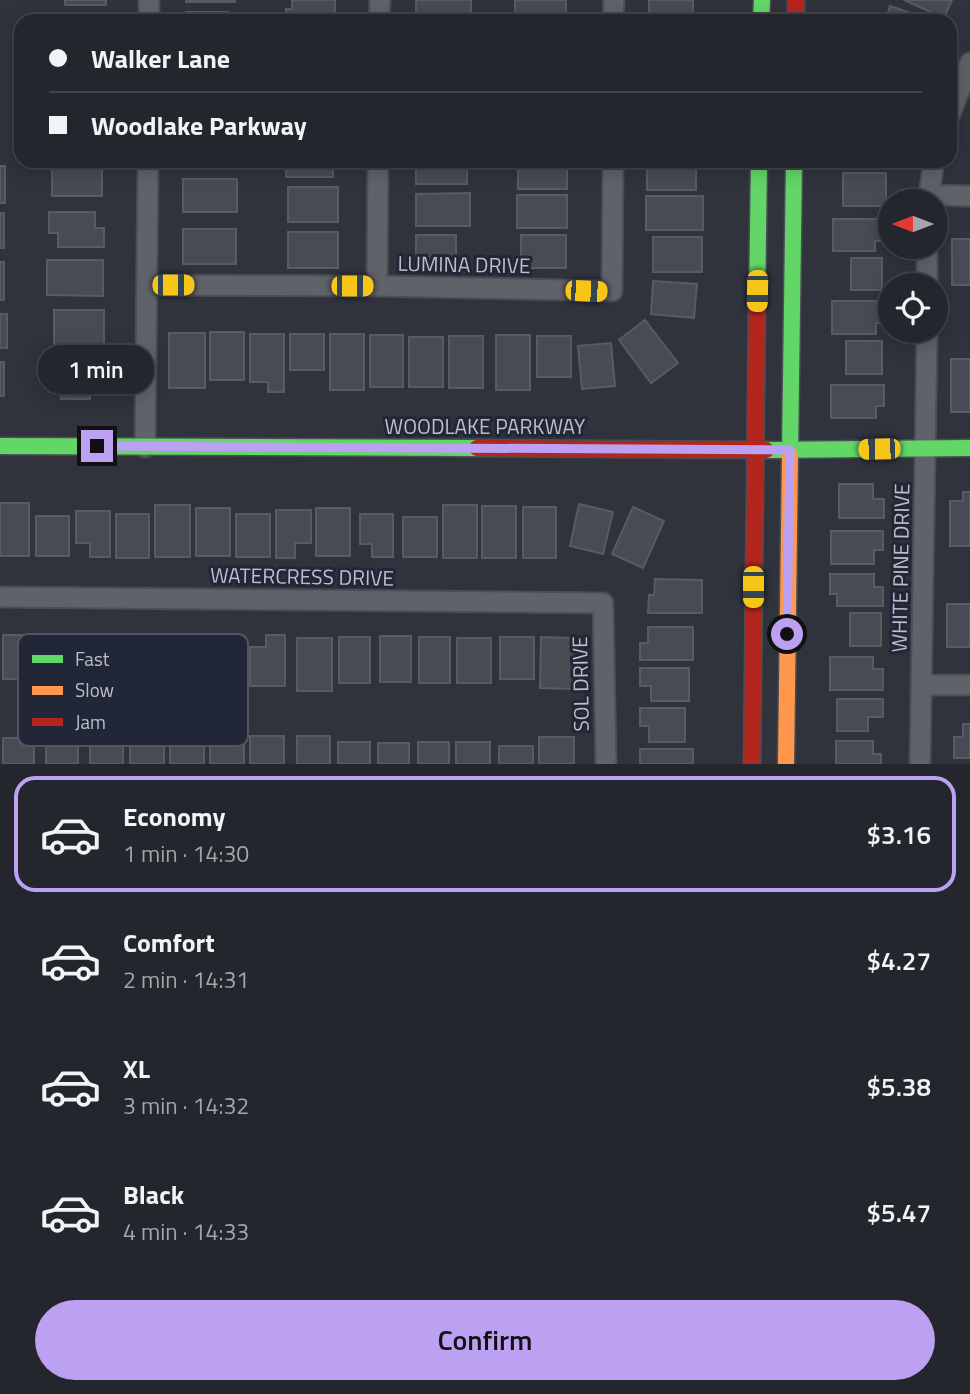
<!DOCTYPE html>
<html lang="en">
<head>
<meta charset="utf-8">
<style>
	body { margin:0; font-family:"Titillium Web",sans-serif; background:#303239; color:#f1f3f6; height:100vh; display:flex; flex-direction:column; font-size:26px; white-space:nowrap }
	* { box-sizing:border-box; margin:0 }
	p { font-size:23px; color:#a3a5aa }
	.icon { flex:none; width:38px; height:38px; fill:none; stroke:currentColor; stroke-width:2; stroke-linecap:round; stroke-linejoin:round }
	.map { position:relative; height:764px; overflow:hidden }
	.panel { display:flex; flex-direction:column; background:#24262d; flex:1 }
	.panel>* { flex:none }
	.hud { position:absolute; left:14px; top:14px; width:943px; height:154px; border-radius:21px; box-shadow:0 4px 18px #0003,0 0 0 2px #414349; display:grid; align-content:center; height:154px; padding:0 35px; background:#24262d }
	.needle { width:46px; rotate:270deg }
	.tools { position:absolute; left:878px; top:189px; display:grid; gap:14px }
	.tools a { display:grid; place-items:center; width:70px; height:70px; border-radius:50%; background:#24262d; box-shadow:0 4px 18px #0003,0 0 0 2px #414349; font-size:35px }
	.end { position:absolute; width:32px; height:32px; margin:-16px; border:9px solid #bca0f2; background:#111; box-shadow:0 0 0 4px #111 }
	.from { border-radius:50% }
	.bubble { position:absolute; height:49px; border-radius:24px; background:#24262d; box-shadow:0 4px 18px #0003,0 0 0 2px #414349; font-size:23px; font-weight:600; line-height:49px; text-align:center }
	.car { position:absolute; width:21px; height:42px; margin:-21px -10px; border-radius:9px; box-shadow:0 0 5px 2px #0007; background:linear-gradient(#f5c518 24%,#345 0 40%,#f5c518 0 76%,#345 0 86%,#f5c518 0) }
	.hud b { display:flex; align-items:center; gap:24px; height:66px; font-size:26px }
	.hud b+b { border-top:2px solid #414349 }
	.hud i { width:18px; height:18px; background:#f1f3f6 }
	ul { padding:12px 0 0; list-style:none }
	li { display:flex; align-items:center; gap:21px; height:116px; margin:0 14px 10px; padding:0 21px; border:4px solid transparent; border-radius:21px }
	li div { flex:1 }
	li b { display:block; font-size:26px }
	li em { font-style:normal; font-weight:600 }
	li.active { border-color:#bca0f2 }
	li>.icon { width:63px; height:63px; stroke-width:1.5 }
	.action { display:flex; gap:14px; margin-top:auto; padding:14px 35px }
	.action a { flex:1; height:80px; border-radius:42px; background:#bca0f2; color:#111; font-size:28px; font-weight:600; line-height:80px; text-align:center }
	.map>svg:first-child { display:block }
	.building { fill:#484b53; stroke:#585b63; stroke-width:2 }
	.lines { fill:none; stroke-linecap:round; stroke-linejoin:round }
	.street-casing { stroke:#4c4e55; stroke-width:23 }
	.fast-casing { stroke:#4c4e55; stroke-width:19 }
	.slow-casing { stroke:#4c4e55; stroke-width:19 }
	.jam-casing { stroke:#4c4e55; stroke-width:19 }
	.street { stroke:#60626a; stroke-width:19 }
	.fast { stroke:#63d668; stroke-width:16 }
	.slow { stroke:#ff974d; stroke-width:16 }
	.jam { stroke:#b3261e; stroke-width:16 }
	.route { stroke:#bca0f2; stroke-width:9 }
	.labels { text-anchor:middle; stroke-width:6; stroke-linejoin:round; paint-order:stroke }
	.street-label { font-size:21px; fill:#bbbecb; stroke:#222737 }
	.key { fill:#222737; stroke:#505463; stroke-width:2 }
	.key-label { font-size:19px; fill:#bbbecb }
</style>
</head>
<body>
<div class="map">
<svg width="970" height="764" viewBox="0 0 970 764">
	<rect width="100%" height="100%" fill="#30333c"/>
	<!-- building -->
	<path class="building" d="M65 0H106V5H65Z
		M186 0H235V2H186Z
		M292 0H335V19H286V9H292Z
		M416 0H471V21H423V14H416Z
		M515 0H566V21H515Z
		M649 0H693V21H649Z
		M904 0H952L944 18Z
		M890 6 935 21H885Z
		M186 12H228V21H186Z
		M85 14H104V21H44L85 20Z
		M286 161H333V177H286Z
		M424 161H467V184H416V164H424Z
		M518 161H567V189H518Z
		M647 161H696V190H647Z
		M850 161H882L880 168Z
		M52 163H102V196H52Z
		M0 166H5V203H0Z
		M843 173H886V206H843Z
		M183 179H237V212H183Z
		M288 187H338V222H288Z
		M470 193V226H416V194Z
		M517 195H567V228H517Z
		M646 196H703V230H646Z
		M49 212H95V228H104V247H58V233H49Z
		M0 213H4V248H0Z
		M833 219H885V241H875V251H833Z
		M183 229H236V264H183Z
		M288 232H338V268H288Z
		M416 235H456V267H416Z
		M521 235H566V268H521Z
		M653 237H702V272H653Z
		M952 239H970V285H952Z
		M851 258H882V290H851Z
		M47 260H103V296L47 295Z
		M0 262H4V300H0Z
		M653 281 697 284 694 318 651 314Z
		M832 301H885V323H876V334H832Z
		M54 310H104V345H54Z
		M0 314H7V348H0Z
		M645 320 678 363 651 383 619 340Z
		M210 332H244V380H210Z
		M169 333H205V388H169Z
		M250 334H284V392H268V382H250Z
		M290 334H324V370H290Z
		M330 334H364V390H330Z
		M370 335H403V387H370Z
		M496 335H530V390H496Z
		M449 336H483V388H449Z
		M537 336H571V377H537Z
		M409 337H443V387H409Z
		M846 341H882V374H846Z
		M611 343 615 386 582 389 578 346Z
		M61 355H103V377H90V399H61Z
		M951 359H970V412H951Z
		M0 362H4V396H0Z
		M831 385H884V406H876V418H831Z
		M839 484H873V499H884V518H839Z
		M963 492H970V546H950V501H963Z
		M0 503H29V556H0Z
		M579 504 613 512 603 554 570 546Z
		M155 505H190V557H155Z
		M443 505H477V558H443Z
		M482 506H516V558H482Z
		M523 507H556V558H523Z
		M633 507 664 521 643 568 612 554Z
		M196 508H230V556H196Z
		M316 508H350V556H316Z
		M276 510H311V543H295V558H276Z
		M76 511H110V557H90V543H76Z
		M116 514H149V558H116Z
		M236 514H270V557H236Z
		M360 514H393V557H372V544H360Z
		M36 516H69V556H36Z
		M403 517H437V557H403Z
		M831 531H883V550H874V564H831Z
		M830 574H874V587H883V606H837V594H830Z
		M655 579 702 580V613H648L649 595H654Z
		M947 604H970V647H947Z
		M850 613H881V646H850Z
		M648 627H693V660H640V643H648Z
		M105 634 124 635V682H91V645H105Z
		M3 635H37V679H3Z
		M266 635H285V686H250V647H266Z
		M380 636H411V682H380Z
		M339 637H370V683H339Z
		M419 637H450V683H419Z
		M500 637H534V679H500Z
		M541 637 574 638 573 689 540 688Z
		M297 638H332V691H297Z
		M457 638H491V683H457Z
		M830 657H873V669H883V690H830Z
		M640 668H689V701H651V686H640Z
		M837 699H883V717H868V731H837Z
		M640 708H685V742H649V726H640Z
		M963 724H970V758H954V737H963Z
		M130 734H164V764H130Z
		M90 736H123V764H90Z
		M250 736H284V764H250Z
		M297 736H330V764H297Z
		M539 737H574V764H539Z
		M3 738H34V764H3Z
		M46 738H78V764H46Z
		M170 738H204V764H170Z
		M210 738H244V764H210Z
		M836 741H873V754H881V764H836Z
		M338 742H370V764H338Z
		M418 742H449V764H418Z
		M456 742H490V764H456Z
		M378 743H409V764H378Z
		M499 746H533V764H499Z
		M640 749H693V764H640Z"/>
	<g class="lines">
		<defs>
			<path id="street" d="M149 21V0
				M379 21 380 0
				M613 21 614 0
				M950 114 970 63
				M928 195 970 196
				M928 201 934 161
				M148 285 377 286 612 291 613 161
				M927 285V247
				M377 286 378 161
				M145 447 148 161
				M0 597 603 603 606 764
				M921 685H970
				M920 764 927 331"/>
			<path id="fast" d="M761 21 762 0
				M757 305 759 161
				M0 446 477 448
				M766 450 970 448
				M790 455 794 161"/>
			<path id="slow" d="M786 764 790 455"/>
			<path id="jam" d="M796 0V21
				M477 448 766 450
				M752 764 757 305"/>
		</defs>
		<!-- street casing -->
		<use href="#street" class="street-casing"/>
		<!-- fast casing -->
		<use href="#fast" class="fast-casing"/>
		<!-- slow casing -->
		<use href="#slow" class="slow-casing"/>
		<!-- jam casing -->
		<use href="#jam" class="jam-casing"/>
		<!-- street -->
		<use href="#street" class="street"/>
		<!-- fast -->
		<use href="#fast" class="fast"/>
		<!-- slow -->
		<use href="#slow" class="slow"/>
		<!-- jam -->
		<use href="#jam" class="jam"/>
	</g>
	<g class="lines">
		<!-- route -->
		<path class="route" d="M97 446 790 450 787 634"/>
	</g>
	<g class="labels">
		<!-- street labels -->
		<g class="street-label">
			<text transform="translate(464 265) rotate(1)" y="7">LUMINA DRIVE</text>
			<text x="485" y="434">WOODLAKE PARKWAY</text>
			<text transform="translate(901 568) rotate(-89)" y="7">WHITE PINE DRIVE</text>
			<text transform="translate(302 577) rotate(1)" y="7">WATERCRESS DRIVE</text>
			<text transform="translate(581 684) rotate(-91)" y="7">SOL DRIVE</text>
		</g>
	</g>
	<!-- legend -->
	<rect x="18" y="634" width="230" height="112" rx="10" class="key"/>
	<rect x="32" y="655" width="31" height="8" fill="#63d668"/>
	<rect x="32" y="686" width="31" height="9" fill="#ff974d"/>
	<rect x="32" y="718" width="31" height="8" fill="#b3261e"/>
	<g class="key-label">
		<text x="75" y="666">Fast</text>
		<text x="75" y="697">Slow</text>
		<text x="75" y="729">Jam</text>
	</g>
</svg>
<div class="tools">
<a><svg class="needle" viewBox="-14 -14 28 28"><path d="M0-13l5 13h-10z" fill="#e53935"/><path d="M0 13l5-13h-10z" fill="#a3a5aa"/></svg></a>
<a><svg class="icon" aria-label="locate" viewBox="0 0 24 24"><circle cx="12" cy="12" r="6"/><path d="M12 2v4M12 18v4M2 12h4M18 12h4"/></svg></a>
</div>
<i class="end from" style="left:787px;top:634px"></i>
<i class="end" style="left:97px;top:446px"></i>
<div class="bubble" style="left:38px;top:345px;width:116px">1 min</div>
<i class="car" style="left:173px;top:285px;rotate:90deg"></i>
<i class="car" style="left:352px;top:286px;rotate:90deg"></i>
<i class="car" style="left:586px;top:291px;rotate:92deg"></i>
<i class="car" style="left:757px;top:291px;rotate:181deg"></i>
<i class="car" style="left:879px;top:449px;rotate:269deg"></i>
<i class="car" style="left:753px;top:587px;rotate:180deg"></i>
<div class="hud">
<b><i class="from"></i>Walker Lane</b>
<b><i></i>Woodlake Parkway</b>
</div>
</div>
<section class="panel">
<ul>
<li class="active"><svg class="icon" aria-label="car" viewBox="0 0 24 24"><path d="M5 17H2v-5l4-1 3-4h7l3 4 3 1v5h-3M9 17h6M6 11h13"/><circle cx="7" cy="17" r="2"/><circle cx="17" cy="17" r="2"/></svg><div><b>Economy</b><p>1 min · 14:30</p></div><em>$3.16</em></li>
<li><svg class="icon" aria-label="car" viewBox="0 0 24 24"><path d="M5 17H2v-5l4-1 3-4h7l3 4 3 1v5h-3M9 17h6M6 11h13"/><circle cx="7" cy="17" r="2"/><circle cx="17" cy="17" r="2"/></svg><div><b>Comfort</b><p>2 min · 14:31</p></div><em>$4.27</em></li>
<li><svg class="icon" aria-label="car" viewBox="0 0 24 24"><path d="M5 17H2v-5l4-1 3-4h7l3 4 3 1v5h-3M9 17h6M6 11h13"/><circle cx="7" cy="17" r="2"/><circle cx="17" cy="17" r="2"/></svg><div><b>XL</b><p>3 min · 14:32</p></div><em>$5.38</em></li>
<li><svg class="icon" aria-label="car" viewBox="0 0 24 24"><path d="M5 17H2v-5l4-1 3-4h7l3 4 3 1v5h-3M9 17h6M6 11h13"/><circle cx="7" cy="17" r="2"/><circle cx="17" cy="17" r="2"/></svg><div><b>Black</b><p>4 min · 14:33</p></div><em>$5.47</em></li>
</ul>
<div class="action"><a>Confirm</a></div>
</section>
</body>
</html>
